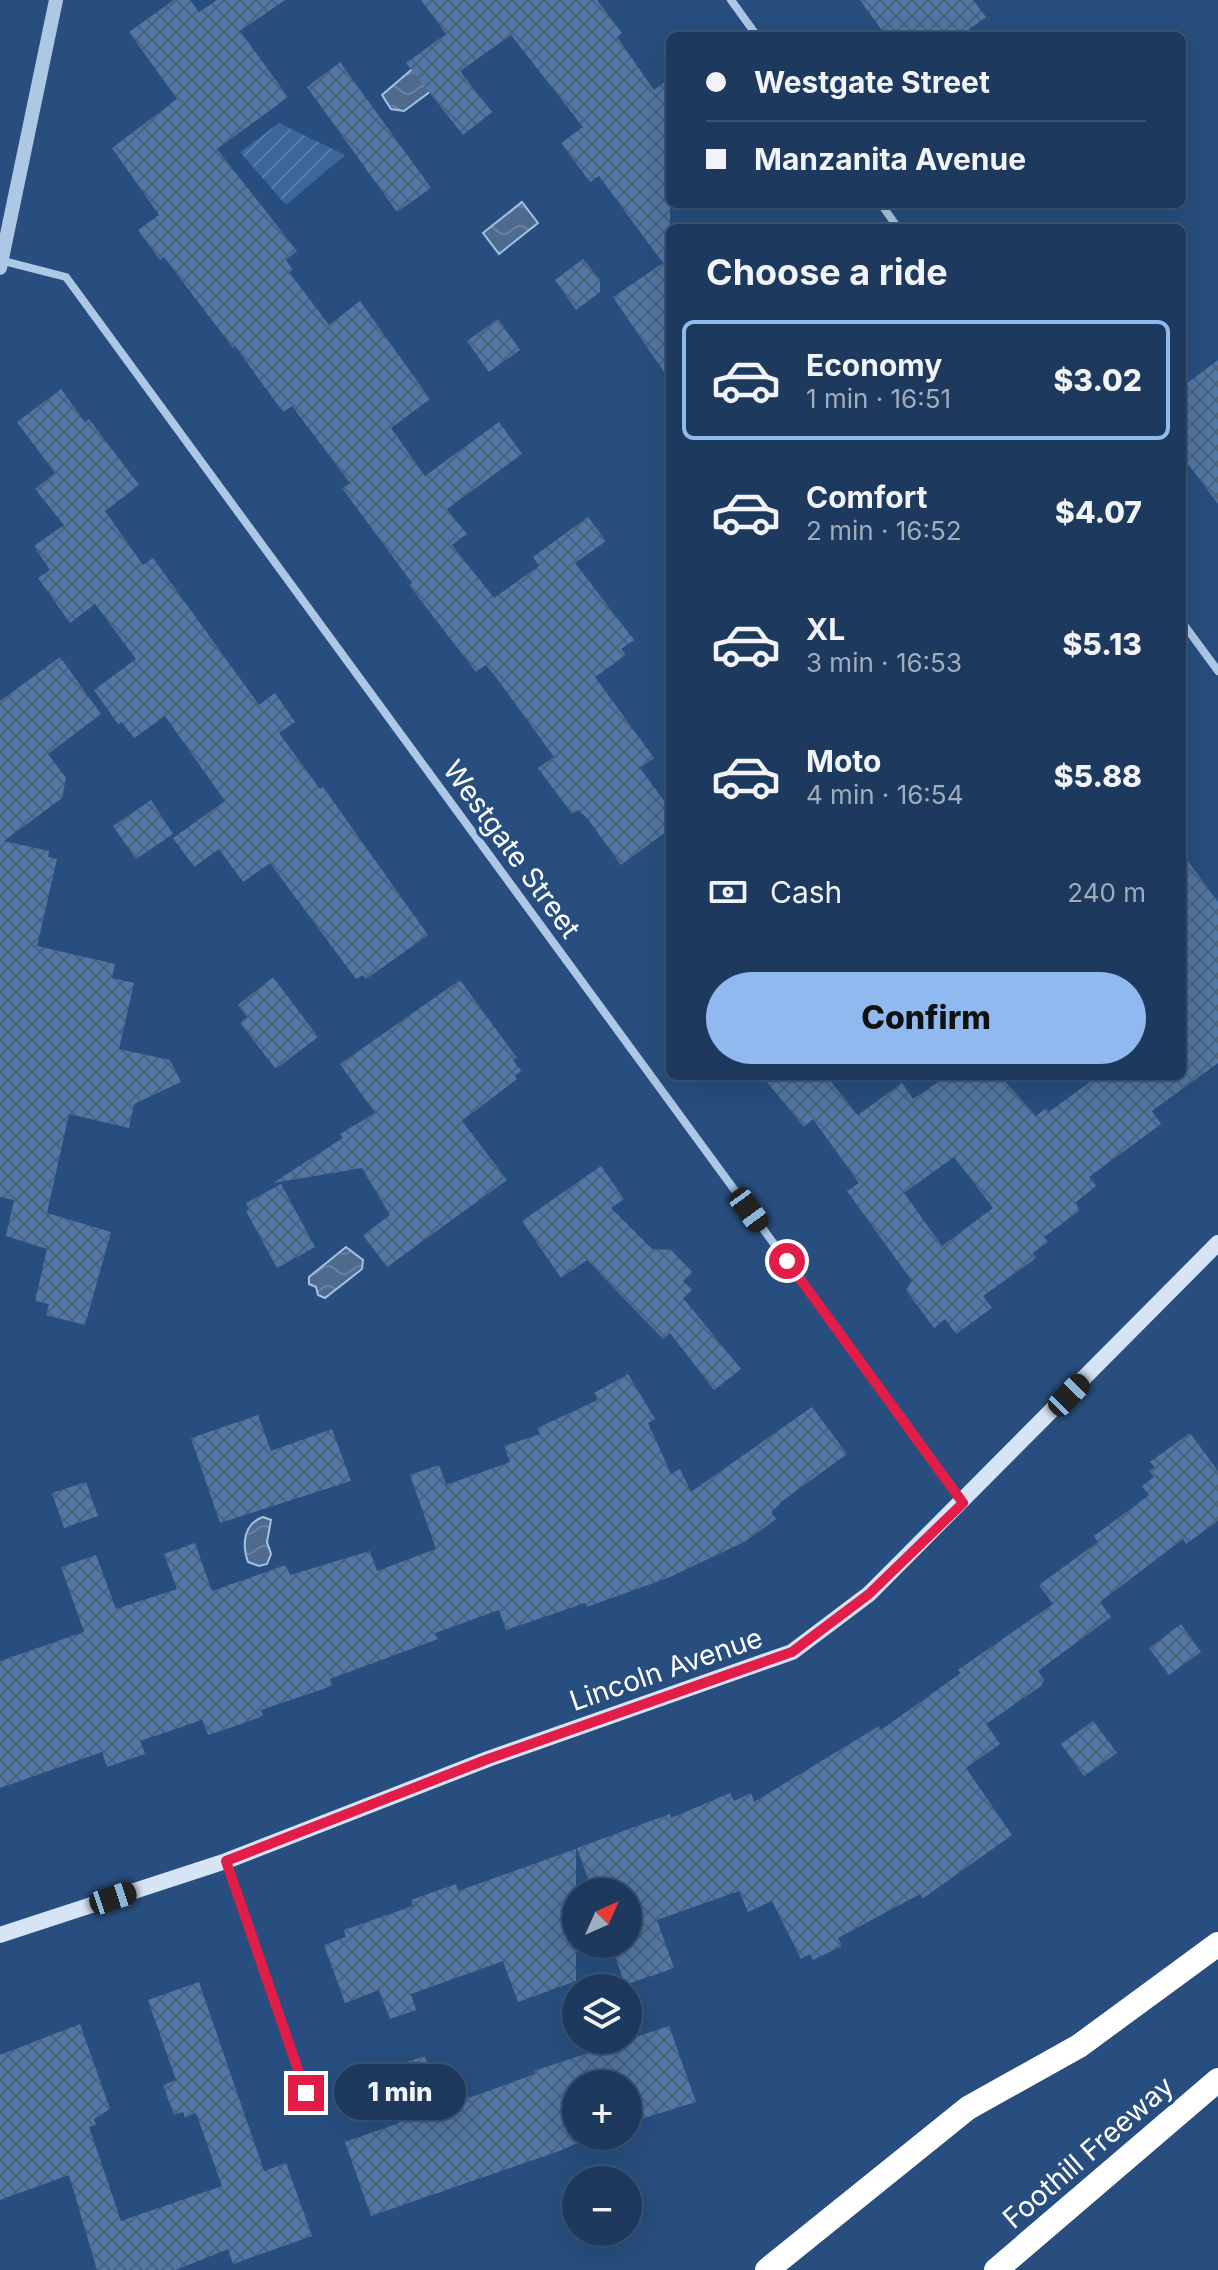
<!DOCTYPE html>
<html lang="en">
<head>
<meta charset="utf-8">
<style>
	body { margin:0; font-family:Inter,sans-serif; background:#2a4567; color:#f1f3f6; height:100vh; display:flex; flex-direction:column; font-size:30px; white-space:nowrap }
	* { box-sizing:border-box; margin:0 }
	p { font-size:26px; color:#a0adbc }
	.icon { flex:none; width:44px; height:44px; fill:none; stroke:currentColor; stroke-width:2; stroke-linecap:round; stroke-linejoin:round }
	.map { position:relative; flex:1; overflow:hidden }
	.sheet { position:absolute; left:666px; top:224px; width:520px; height:856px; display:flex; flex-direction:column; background:#1d3a5e; border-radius:12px; box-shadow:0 8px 32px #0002,0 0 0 2px #3b5473 }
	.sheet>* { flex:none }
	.hud { position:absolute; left:666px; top:32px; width:520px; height:176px; border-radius:12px; box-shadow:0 8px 32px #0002,0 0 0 2px #3b5473; display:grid; align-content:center; height:176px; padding:0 40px; background:#1d3a5e }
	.needle { width:52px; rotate:45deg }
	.tools { position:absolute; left:562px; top:1878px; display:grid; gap:16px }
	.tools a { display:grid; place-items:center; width:80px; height:80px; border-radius:50%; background:#1d3a5e; box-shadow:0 8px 32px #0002,0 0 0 2px #3b5473; font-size:40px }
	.end { position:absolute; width:36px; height:36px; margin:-18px; border:10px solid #e11d48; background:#fff; box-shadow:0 0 0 4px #fff }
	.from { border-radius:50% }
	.bubble { position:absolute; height:56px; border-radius:28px; background:#1d3a5e; box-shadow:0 8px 32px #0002,0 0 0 2px #3b5473; font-size:26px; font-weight:800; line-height:56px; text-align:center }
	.car { position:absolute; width:24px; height:48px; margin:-24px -12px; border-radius:10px; box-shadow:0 0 6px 2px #0007; background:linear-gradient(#222 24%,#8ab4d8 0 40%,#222 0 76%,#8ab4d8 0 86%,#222 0) }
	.hud b { display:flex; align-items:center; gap:28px; height:76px; font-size:30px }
	.hud b+b { border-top:2px solid #3b5473 }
	.hud i { width:20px; height:20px; background:#f1f3f6 }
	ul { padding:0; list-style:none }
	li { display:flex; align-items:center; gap:24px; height:120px; margin:0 16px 12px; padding:0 24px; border:4px solid transparent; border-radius:12px }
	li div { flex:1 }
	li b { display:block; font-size:30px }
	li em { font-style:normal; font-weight:800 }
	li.selected { border-color:#90b9f0 }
	li>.icon { width:72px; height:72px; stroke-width:1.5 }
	h2 { padding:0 40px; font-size:36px; line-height:96px }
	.pay { display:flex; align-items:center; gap:20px; height:88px; padding:0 40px; font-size:30px }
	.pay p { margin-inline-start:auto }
	.button { display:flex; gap:16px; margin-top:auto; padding:16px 40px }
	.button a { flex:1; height:92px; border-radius:48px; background:#90b9f0; color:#111; font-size:32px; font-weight:800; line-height:92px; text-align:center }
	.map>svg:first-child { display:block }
	.garden { fill:url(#garden-furrows) }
	.water { fill:url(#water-waves); stroke:#a2c2e5; stroke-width:2 }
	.building { fill:url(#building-cross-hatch); fill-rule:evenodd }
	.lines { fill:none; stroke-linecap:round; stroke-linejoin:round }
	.minor { stroke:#adc7e5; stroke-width:8 }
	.tertiary { stroke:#adc7e5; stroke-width:14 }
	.secondary { stroke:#d6e4f5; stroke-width:16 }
	.motorway { stroke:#fff; stroke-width:24 }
	.route { stroke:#e11d48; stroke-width:10 }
	.labels { text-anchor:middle; stroke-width:7; stroke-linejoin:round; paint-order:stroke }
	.street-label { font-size:28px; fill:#fff; stroke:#274e7e }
</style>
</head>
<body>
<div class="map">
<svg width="1218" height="2270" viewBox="0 0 1218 2270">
	<defs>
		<pattern id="garden-furrows" width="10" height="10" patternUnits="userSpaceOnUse" patternTransform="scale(2)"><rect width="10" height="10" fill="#3b679c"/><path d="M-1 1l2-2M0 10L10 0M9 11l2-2" fill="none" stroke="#587eab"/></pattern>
		<pattern id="water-waves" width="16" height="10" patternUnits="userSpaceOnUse" patternTransform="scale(2)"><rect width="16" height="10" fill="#4e6a8c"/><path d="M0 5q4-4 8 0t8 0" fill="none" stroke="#69809d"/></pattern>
		<pattern id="building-cross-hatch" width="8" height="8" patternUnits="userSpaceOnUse" patternTransform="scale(2)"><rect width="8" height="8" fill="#5077a7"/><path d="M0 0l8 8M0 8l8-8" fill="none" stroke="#4e627a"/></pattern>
	</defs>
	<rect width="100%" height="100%" fill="#274e7e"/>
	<!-- garden -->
	<path class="garden" d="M279 123 345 155 286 205 240 152Z"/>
	<!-- water -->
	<path class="water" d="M417 65 435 88 404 111 391 109 382 95Z
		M522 202 538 223 499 254 483 233Z
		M346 1247 363 1260 362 1269 325 1298 318 1295 316 1287 309 1284V1277Z
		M263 1517 271 1520 267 1542 271 1554 267 1564 259 1566 248 1562C242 1545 243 1524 263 1517Z"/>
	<!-- building -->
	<path class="building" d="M174 0H190L199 12 217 0H285L240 31 288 97 217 149 297 251 286 260 293 270 289 272 329 325 360 301 430 399 391 428 425 476 499 422 522 454 447 509 467 534 452 545 494 598 539 566 533 557 588 517 606 541 575 563 634 640 621 649 626 655 595 677 654 758 640 768 670 809V829L621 865 588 819 578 810 572 814 538 768 554 757 495 676 486 665 476 672 409 585 412 583 342 488 350 483 292 406 283 412 235 346 233 348 164 257 160 260 138 230 159 215 112 148 177 99 129 32Z
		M421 0H597L622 33 617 37 654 90 670 78V381L613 297 663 263 599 176 590 182 561 143 583 127 511 35 460 71 492 112 463 135 406 63 446 34Z
		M860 0H973L986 17 960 36H886Z
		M340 62 431 188 397 212 307 87Z
		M583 259 600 280V292L576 310 555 280Z
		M498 319 520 350 489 372 467 341Z
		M1218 360V504L1182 456V387Z
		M61 389 85 422 89 419 139 485 105 511 143 565 153 558 259 705 275 693 295 722 279 733 320 789 323 787 428 935 366 979 363 975 356 979 270 863 243 882 219 849 194 867 173 838 225 801 165 716 134 738 122 722 118 724 94 690 136 659 95 604 70 623 38 578 50 570 34 546 64 525 35 489 55 473 17 422Z
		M60 657 101 714 48 754 66 778 62 798 4 841 49 851 48 857 57 859 37 946 115 964 112 978 134 983 119 1049 170 1060 181 1082 134 1104 129 1128 69 1114 47 1213 111 1232 85 1325 46 1315 49 1304 35 1301 47 1249 6 1236 14 1200 0 1197V701Z
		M151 800 173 834 136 859 113 826Z
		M1182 853 1218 902V1063L1152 1111 1161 1124 1089 1177 1096 1186 1076 1202 1079 1211 1044 1237 1048 1242 1033 1253 1036 1258 983 1296 992 1308 956 1334 945 1319 934 1328 906 1290 912 1281 847 1191 859 1183 813 1119 804 1127 762 1076H816L822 1082 827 1077 858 1115 902 1083 913 1099 947 1076H1000L1036 1116 1046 1108 1049 1112 1098 1076H1182ZM954 1157 993 1208 942 1246 904 1193Z
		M273 977 318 1037 276 1069 240 1023 247 1017 238 1005Z
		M460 980 517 1058 513 1060 521 1071 515 1076 517 1079 462 1121 507 1180 387 1267 363 1235 390 1215 362 1168 273 1183 343 1138 340 1134 375 1113 340 1064Z
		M601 1166 624 1199 611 1208 652 1249 671 1250 692 1272 683 1281 692 1290 683 1298 741 1369 714 1390 670 1333 663 1339 587 1260 561 1278 522 1221Z
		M281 1184 315 1247 277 1268 246 1211 249 1210 246 1203Z
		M628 1374 655 1419 648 1423 671 1474 680 1469 691 1492 812 1407 847 1454 785 1499 771 1512 776 1519 746 1541 670 1577 587 1607 585 1603 506 1630 499 1610 435 1633 438 1639 330 1679 332 1686 261 1710 263 1716 224 1730 208 1735 202 1720 140 1741 145 1754 107 1767 102 1752 0 1788V1661L84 1632 61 1567 96 1555 116 1609 177 1589 164 1554 195 1543 212 1591 286 1565 290 1575 370 1551 377 1571 436 1549 410 1475 439 1465 446 1485 510 1462 504 1446 540 1434 537 1428 598 1400 594 1393Z
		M258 1415 271 1451 332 1429 351 1481 220 1523 191 1438Z
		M1190 1433 1218 1471V1521L1186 1544 1183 1539 1100 1602 1111 1617 1038 1671 1044 1680 1041 1686 986 1724 1000 1744 966 1768 1012 1835 922 1899 920 1894 838 1938 842 1946 813 1960 810 1954 801 1959 772 1901 748 1912 739 1891 657 1920 674 1968 625 1985 611 1944H628V1892H593L577 1848 670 1814 671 1818 730 1793 734 1801 751 1793 754 1802 879 1726 881 1730 961 1673 958 1670 1053 1604 1039 1585 1098 1542 1094 1536 1149 1495 1142 1486 1154 1477 1149 1471 1155 1467 1150 1462Z
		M86 1482 98 1516 64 1528 52 1493Z
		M1181 1624 1201 1652 1169 1675 1149 1648Z
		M1093 1721 1117 1753 1084 1776 1061 1744Z
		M576 1849V1981L518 2002 503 1961 411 1994 416 2010 390 2019 379 1990 345 2003 324 1945 346 1937 344 1930 413 1906 411 1900 456 1884 458 1891Z
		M199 1982 264 2171 286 2163 312 2236 233 2264 228 2249 176 2270H97L69 2175 0 2200V2055L80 2024 110 2109 94 2119 96 2125 89 2127 121 2221 222 2186 196 2113 185 2118 183 2112 174 2115 163 2085 176 2080 148 2000Z
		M669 2026 696 2102 628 2123V2084H576V2136H592L562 2150 371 2216 345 2142 399 2123 382 2070 425 2056 441 2108 535 2074 534 2071Z"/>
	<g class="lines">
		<!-- minor -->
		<path class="minor" d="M731 0 757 36
			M881 204 898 228
			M0 260 66 277 963 1502
			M1182 622 1218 671
			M226 1861 306 2093"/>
		<!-- tertiary -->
		<path class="tertiary" d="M0 268 56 0"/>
		<!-- secondary -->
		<path class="secondary" d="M0 1935 226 1861 488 1759 792 1652 869 1594 1218 1243"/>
		<!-- motorway -->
		<path class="motorway" d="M767 2270 968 2108 1079 2046 1218 1944
			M996 2270 1218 2080"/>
	</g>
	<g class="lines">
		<!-- route -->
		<path class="route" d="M306 2093 226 1861 488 1759 792 1652 869 1594 963 1503 787 1261"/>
	</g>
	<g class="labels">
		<!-- street labels -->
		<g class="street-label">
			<text transform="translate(512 849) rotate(54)" y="10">Westgate Street</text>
			<text transform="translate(666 1669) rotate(-19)" y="10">Lincoln Avenue</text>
			<text transform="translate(1088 2152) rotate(-41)" y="10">Foothill Freeway</text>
		</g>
	</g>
</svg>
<div class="tools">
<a><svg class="needle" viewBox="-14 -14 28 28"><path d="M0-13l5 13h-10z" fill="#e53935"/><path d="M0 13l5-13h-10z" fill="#a0adbc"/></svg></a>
<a><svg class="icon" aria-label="layers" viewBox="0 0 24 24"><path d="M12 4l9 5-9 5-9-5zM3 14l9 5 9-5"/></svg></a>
<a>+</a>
<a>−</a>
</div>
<i class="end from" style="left:787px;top:1261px"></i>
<i class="end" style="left:306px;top:2093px"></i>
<div class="bubble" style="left:334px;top:2064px;width:132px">1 min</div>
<i class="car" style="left:749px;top:1210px;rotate:144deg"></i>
<i class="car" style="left:1069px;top:1395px;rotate:44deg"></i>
<i class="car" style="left:113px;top:1898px;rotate:72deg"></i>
<div class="hud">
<b><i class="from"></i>Westgate Street</b>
<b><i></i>Manzanita Avenue</b>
</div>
<section class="sheet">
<h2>Choose a ride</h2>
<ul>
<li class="selected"><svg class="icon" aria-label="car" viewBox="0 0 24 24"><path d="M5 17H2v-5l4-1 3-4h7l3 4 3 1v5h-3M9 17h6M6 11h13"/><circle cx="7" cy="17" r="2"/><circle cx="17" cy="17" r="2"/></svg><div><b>Economy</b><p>1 min · 16:51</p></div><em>$3.02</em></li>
<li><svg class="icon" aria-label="car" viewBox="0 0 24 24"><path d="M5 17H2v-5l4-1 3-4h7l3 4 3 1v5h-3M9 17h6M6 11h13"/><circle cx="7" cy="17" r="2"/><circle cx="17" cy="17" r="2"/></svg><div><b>Comfort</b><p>2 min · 16:52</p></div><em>$4.07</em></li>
<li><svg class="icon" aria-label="car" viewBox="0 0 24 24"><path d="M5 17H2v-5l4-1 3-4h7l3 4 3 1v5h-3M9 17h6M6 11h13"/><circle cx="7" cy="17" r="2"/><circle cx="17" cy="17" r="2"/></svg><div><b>XL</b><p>3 min · 16:53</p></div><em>$5.13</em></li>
<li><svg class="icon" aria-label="car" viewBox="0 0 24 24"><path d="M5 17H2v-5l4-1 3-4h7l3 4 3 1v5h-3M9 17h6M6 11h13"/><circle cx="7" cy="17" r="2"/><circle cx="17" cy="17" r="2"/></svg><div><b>Moto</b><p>4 min · 16:54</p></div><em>$5.88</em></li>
</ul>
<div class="pay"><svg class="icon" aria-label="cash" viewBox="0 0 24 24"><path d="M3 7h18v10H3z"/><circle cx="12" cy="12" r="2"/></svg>Cash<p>240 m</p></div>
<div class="button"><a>Confirm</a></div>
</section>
</div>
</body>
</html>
